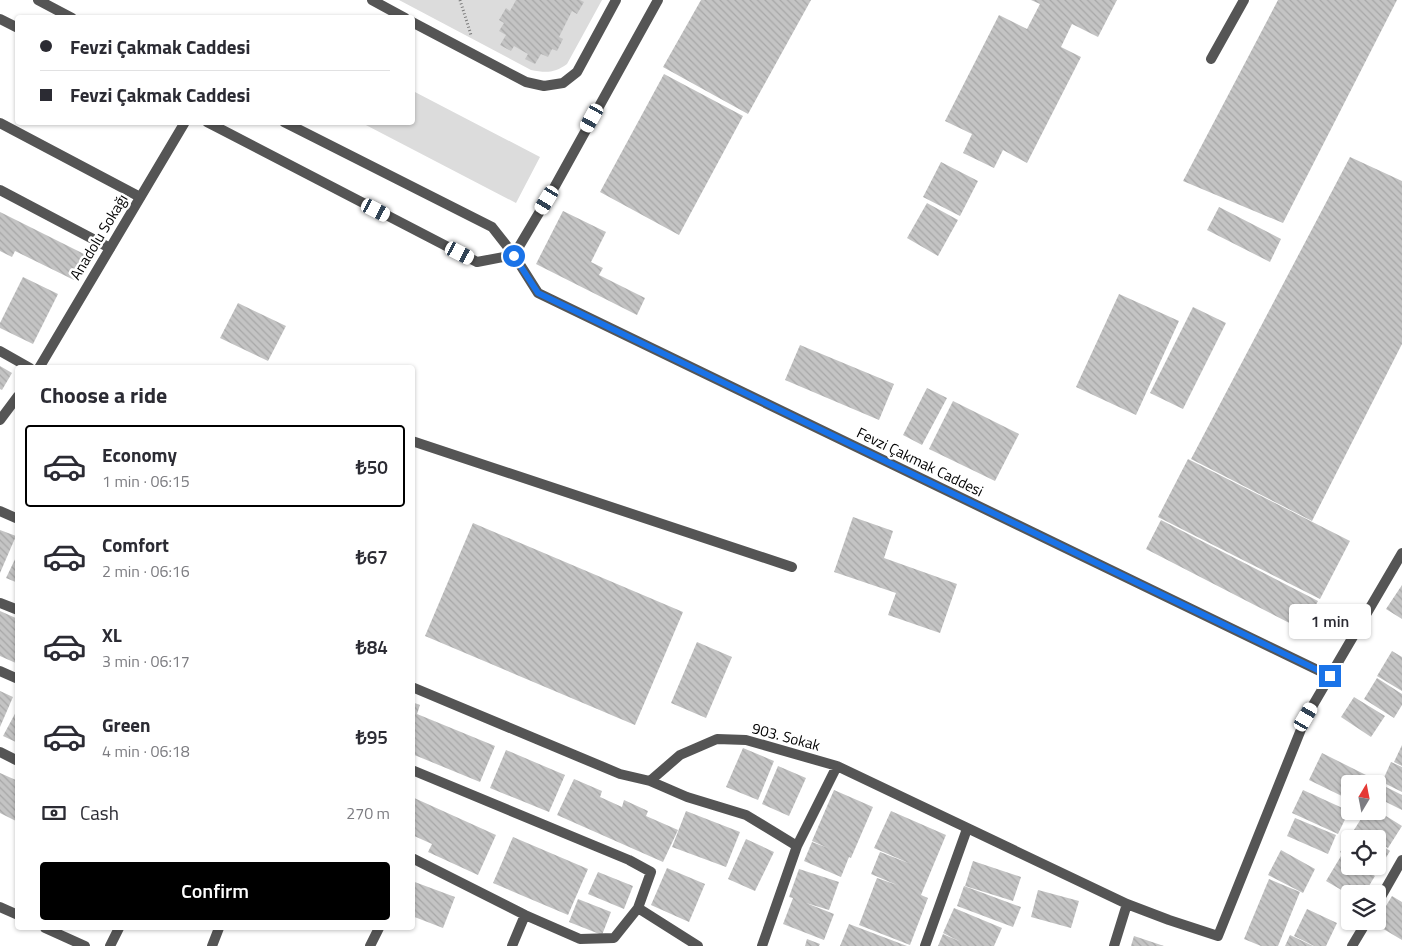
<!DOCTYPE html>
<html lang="en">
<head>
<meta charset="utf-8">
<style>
	body { margin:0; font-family:"Titillium Web",sans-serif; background:#f2f2f3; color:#2b2b33; height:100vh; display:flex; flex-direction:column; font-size:19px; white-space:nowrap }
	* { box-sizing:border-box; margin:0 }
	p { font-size:16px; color:#7c7c81 }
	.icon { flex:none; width:28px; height:28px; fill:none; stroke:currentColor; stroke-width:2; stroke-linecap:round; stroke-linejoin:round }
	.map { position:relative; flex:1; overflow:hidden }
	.details { position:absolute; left:15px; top:365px; width:400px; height:565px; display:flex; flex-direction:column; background:#fff; border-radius:5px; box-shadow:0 1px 4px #0004 }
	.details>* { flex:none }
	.guide { position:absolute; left:15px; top:15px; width:400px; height:110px; border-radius:5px; box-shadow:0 1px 4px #0004; display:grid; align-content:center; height:110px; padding:0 25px; background:#fff }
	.needle { width:32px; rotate:10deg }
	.fabs { position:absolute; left:1341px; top:775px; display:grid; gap:10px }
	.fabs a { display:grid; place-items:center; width:45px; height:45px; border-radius:5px; background:#fff; box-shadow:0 1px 4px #0004; font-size:25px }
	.end { position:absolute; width:22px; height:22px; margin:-11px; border:6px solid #1a73e8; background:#fff; box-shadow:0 0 0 2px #fff }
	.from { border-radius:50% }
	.bubble { position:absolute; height:35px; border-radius:5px; background:#fff; box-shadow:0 1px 4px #0004; font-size:16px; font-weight:600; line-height:35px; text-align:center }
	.car { position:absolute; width:15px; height:30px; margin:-15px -8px; border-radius:6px; box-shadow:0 0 4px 1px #0007; background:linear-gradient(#fff 24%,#345 0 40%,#fff 0 76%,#345 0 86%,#fff 0) }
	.guide b { display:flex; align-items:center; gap:18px; height:48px; font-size:19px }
	.guide b+b { border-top:1px solid #e1e1e2 }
	.guide i { width:12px; height:12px; background:#2b2b33 }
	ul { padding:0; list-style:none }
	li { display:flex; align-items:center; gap:15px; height:82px; margin:0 10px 8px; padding:0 15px; border:2px solid transparent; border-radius:5px }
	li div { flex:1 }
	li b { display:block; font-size:19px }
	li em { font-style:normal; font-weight:600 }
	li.on { border-color:#000 }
	li>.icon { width:45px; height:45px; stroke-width:1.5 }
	h2 { padding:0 25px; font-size:22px; line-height:60px }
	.pay { display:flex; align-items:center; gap:12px; height:55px; padding:0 25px; font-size:19px }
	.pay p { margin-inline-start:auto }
	.cta { display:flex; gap:10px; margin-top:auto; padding:10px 25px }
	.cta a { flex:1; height:58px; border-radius:5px; background:#000; color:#fff; font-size:20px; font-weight:600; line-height:58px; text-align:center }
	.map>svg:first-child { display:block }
	.grass { fill:#dcdcdc }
	.building { fill:url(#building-back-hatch) }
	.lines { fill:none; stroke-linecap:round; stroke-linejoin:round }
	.path { stroke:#777; stroke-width:3; stroke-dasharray:1 2.5; stroke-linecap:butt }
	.service { stroke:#555; stroke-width:10 }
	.minor { stroke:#555; stroke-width:10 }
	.tertiary { stroke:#555; stroke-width:10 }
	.route { stroke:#1a73e8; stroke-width:6 }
	.labels { text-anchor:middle; stroke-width:5; stroke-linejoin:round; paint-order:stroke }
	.street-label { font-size:15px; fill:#000; stroke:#fff }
</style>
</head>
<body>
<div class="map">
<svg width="1402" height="946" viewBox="0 0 1402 946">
	<defs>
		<pattern id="building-back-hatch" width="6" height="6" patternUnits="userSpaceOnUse" patternTransform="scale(1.25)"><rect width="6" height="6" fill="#c4c4c4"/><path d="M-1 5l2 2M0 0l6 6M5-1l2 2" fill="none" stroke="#a7a7a7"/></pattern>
	</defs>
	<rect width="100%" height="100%" fill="#fff"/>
	<!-- grass -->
	<path class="grass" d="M399 0H602L567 64C555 73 546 73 531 70Z
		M413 91 540 157 516 203 362 123 412 122Z"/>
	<!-- building -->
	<path class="building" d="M516 0H580L584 2 577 14 572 11 559 37 563 39 557 51 552 49 548 57 541 54 535 64 525 59 528 54 514 46 511 51 500 45 506 35 499 31 504 23 499 20 506 8 510 11Z
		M701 0H811L748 114 663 67Z
		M1031 0H1117L1098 37 1072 24 1061 47 1081 57 1027 163 1003 150 994 168 963 153 972 134 945 121 999 15 1027 29 1040 4Z
		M1278 0H1397L1283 223 1183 181Z
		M664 74 743 116 679 235 600 192Z
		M1350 157 1402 181V344L1312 521 1191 459Z
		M941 162 978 181 960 216 923 197Z
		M927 203 958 220 938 256 907 238Z
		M1219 207 1281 239 1270 262 1207 230Z
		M563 211 606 232 591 262 603 268 599 275 645 298 637 315 536 264Z
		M0 212 86 255 74 280 15 251 12 257 0 251Z
		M23 277 58 294 33 344 0 328V323Z
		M1119 294 1179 321 1136 415 1076 387Z
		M238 303 286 326 268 361 220 338Z
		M1193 307 1226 323 1183 409 1150 393Z
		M800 345 894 384 879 420 785 380Z
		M0 366 12 373 2 390 0 389Z
		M927 388 947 398 922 445 903 435Z
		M953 401 1019 434 995 481 929 449Z
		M1188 459 1350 541 1320 599 1158 517Z
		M853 517 893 531 884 558 957 584 940 633 888 615 896 593 834 572Z
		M1161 520 1318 601 1303 630 1146 549Z
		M473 523 683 612 635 725 425 636Z
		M0 530 16 536 0 573Z
		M18 553V583L6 578Z
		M1402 585V619L1386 609Z
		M0 611 18 619V664L0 656Z
		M697 642 732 657 706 718 671 703Z
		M1392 651 1402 657V691L1377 676Z
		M1377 678 1402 694V705L1394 718 1364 699Z
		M0 691 13 697 0 727Z
		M1354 697 1385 716 1371 737 1341 717Z
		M412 702 420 705 417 714 495 746 480 782 412 754Z
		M18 708V743L3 736Z
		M1402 745V766L1394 762Z
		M743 748 774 761 758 800 726 787Z
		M506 750 565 775 549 812 490 788Z
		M1322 753 1370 777 1367 784H1350V800L1309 780Z
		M1391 762 1402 767V792L1382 782Z
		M778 766 806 778 789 816 762 804Z
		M0 773 18 781V822L0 813Z
		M574 779 602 791 600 797 622 807 624 800 648 811 646 816 678 830 663 862 557 815Z
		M1386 787 1402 795V810L1380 799Z
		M834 790 873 807 851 858 849 857 841 877 804 861 812 842 828 848 812 841Z
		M1303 790 1349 811 1338 834 1292 813Z
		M412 797 496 835 478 875 428 852 432 844 412 835Z
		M686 811 740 832 726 867 672 847Z
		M891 811 946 835 921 895 928 898 910 945 859 925 877 878 897 885 871 874 880 852 911 864 874 848Z
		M1366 811H1378L1402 826 1388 848 1378 842V839H1372L1359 831 1370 839H1350V858L1340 852Z
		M1295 818 1336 835 1328 854 1287 836Z
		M513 837 588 869 568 915 493 883Z
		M746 839 774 852 755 891 728 879Z
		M1378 843 1390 851 1376 874 1363 866H1378Z
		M1281 850 1315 869 1303 893 1268 875Z
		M1341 856 1350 861V866H1359L1375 876 1364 894 1350 895 1326 881Z
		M973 861 1021 877 1013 901 965 886Z
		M667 868 705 884 689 922 651 905Z
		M799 869 839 882 829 910 806 903 834 914 824 940 783 924 793 898 789 897Z
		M598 872 633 886 624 909 588 894Z
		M1269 879 1300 892 1278 946H1261L1244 939Z
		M412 881 455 897 443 928 412 916Z
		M964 886 1021 907 1013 927 957 906Z
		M1038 890 1079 901 1071 928 1031 917Z
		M1392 896 1402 902V940L1375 924Z
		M578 899 611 912 602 935 569 922Z
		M954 908 1002 928 994 946H938L943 934 961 942 943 933Z
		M1307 909 1337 923 1326 946H1314L1294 936Z
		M849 924 907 946H840Z
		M1290 935 1313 946H1285Z
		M1134 936 1164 946H1131Z
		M807 939 820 944 819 946H805Z"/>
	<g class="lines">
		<!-- path -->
		<path class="path" d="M460 0 471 35"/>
		<!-- service -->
		<path class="service" d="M1211 59 1244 0"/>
		<!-- minor -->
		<path class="minor" d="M372 0 405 18
			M412 22 526 82 544 86 563 83 577 72 616 0
			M0 123 140 197
			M0 190 110 248
			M0 351 30 368
			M412 441 792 567
			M0 511 18 519
			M0 603 18 610
			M0 671 18 679
			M412 687 620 774 650 781 687 797 746 815 797 846
			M0 752 18 761
			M412 770 629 860 651 872 638 908 614 938 580 939 525 915 412 858
			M650 781 680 755 717 739 746 740 837 766 1127 904 1169 920 1218 936 1306 717 1402 553
			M1378 902 1402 860
			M0 907 18 915
			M638 908 698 946
			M45 928 85 946
			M110 946 119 928
			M212 946 219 928
			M370 946 379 928
			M512 946 525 915
			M762 946 797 846 837 766
			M925 946 967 829
			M1114 946 1127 904
			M1352 946 1367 921"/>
		<!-- tertiary -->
		<path class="tertiary" d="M38 0 72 18
			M0 19 18 28
			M207 122 477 262 514 255 555 186 658 0
			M284 122 492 227 514 255 538 293 1330 676
			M39 368 185 122
			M0 420 18 396"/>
	</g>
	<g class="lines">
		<!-- route -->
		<path class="route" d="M514 256 538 293 1330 676"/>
	</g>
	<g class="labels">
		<!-- street labels -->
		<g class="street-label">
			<text transform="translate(99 237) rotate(-59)" y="5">Anadolu Sokağı</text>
			<text transform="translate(920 462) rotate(26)" y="5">Fevzi Çakmak Caddesi</text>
			<text transform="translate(786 737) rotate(15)" y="5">903. Sokak</text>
		</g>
	</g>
</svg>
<div class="fabs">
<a><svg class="needle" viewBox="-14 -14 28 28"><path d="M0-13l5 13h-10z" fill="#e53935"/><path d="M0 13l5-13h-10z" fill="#7c7c81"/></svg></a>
<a><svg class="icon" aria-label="locate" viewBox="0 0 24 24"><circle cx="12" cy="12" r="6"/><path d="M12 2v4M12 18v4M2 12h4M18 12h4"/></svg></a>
<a><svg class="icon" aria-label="layers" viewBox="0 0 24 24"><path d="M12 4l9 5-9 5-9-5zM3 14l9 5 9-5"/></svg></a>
</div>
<i class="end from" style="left:514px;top:256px"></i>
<i class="end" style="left:1330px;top:676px"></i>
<div class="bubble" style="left:1289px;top:604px;width:82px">1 min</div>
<i class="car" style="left:592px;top:118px;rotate:209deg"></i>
<i class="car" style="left:547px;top:200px;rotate:211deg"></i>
<i class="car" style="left:376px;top:210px;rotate:117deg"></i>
<i class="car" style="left:460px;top:253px;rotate:117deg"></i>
<i class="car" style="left:1306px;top:717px;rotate:30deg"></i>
<div class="guide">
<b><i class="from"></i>Fevzi Çakmak Caddesi</b>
<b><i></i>Fevzi Çakmak Caddesi</b>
</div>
<section class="details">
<h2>Choose a ride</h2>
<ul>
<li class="on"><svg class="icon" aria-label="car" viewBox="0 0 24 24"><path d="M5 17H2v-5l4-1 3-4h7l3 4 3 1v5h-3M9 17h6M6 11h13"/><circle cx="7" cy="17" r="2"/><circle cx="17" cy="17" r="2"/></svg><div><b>Economy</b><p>1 min · 06:15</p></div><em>₺50</em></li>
<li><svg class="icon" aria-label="car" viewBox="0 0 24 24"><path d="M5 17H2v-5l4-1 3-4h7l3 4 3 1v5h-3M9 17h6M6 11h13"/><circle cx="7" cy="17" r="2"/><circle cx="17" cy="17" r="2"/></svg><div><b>Comfort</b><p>2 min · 06:16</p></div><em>₺67</em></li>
<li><svg class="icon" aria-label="car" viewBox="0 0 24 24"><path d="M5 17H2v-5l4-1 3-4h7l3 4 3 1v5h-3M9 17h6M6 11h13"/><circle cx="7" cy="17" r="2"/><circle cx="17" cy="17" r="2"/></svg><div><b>XL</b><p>3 min · 06:17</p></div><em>₺84</em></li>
<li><svg class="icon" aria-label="car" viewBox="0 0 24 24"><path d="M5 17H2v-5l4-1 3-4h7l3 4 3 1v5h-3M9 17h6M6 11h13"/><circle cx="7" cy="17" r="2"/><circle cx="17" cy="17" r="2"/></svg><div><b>Green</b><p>4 min · 06:18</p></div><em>₺95</em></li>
</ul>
<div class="pay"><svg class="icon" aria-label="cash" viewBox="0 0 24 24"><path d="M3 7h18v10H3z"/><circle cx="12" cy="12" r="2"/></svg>Cash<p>270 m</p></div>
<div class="cta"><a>Confirm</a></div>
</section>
</div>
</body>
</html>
